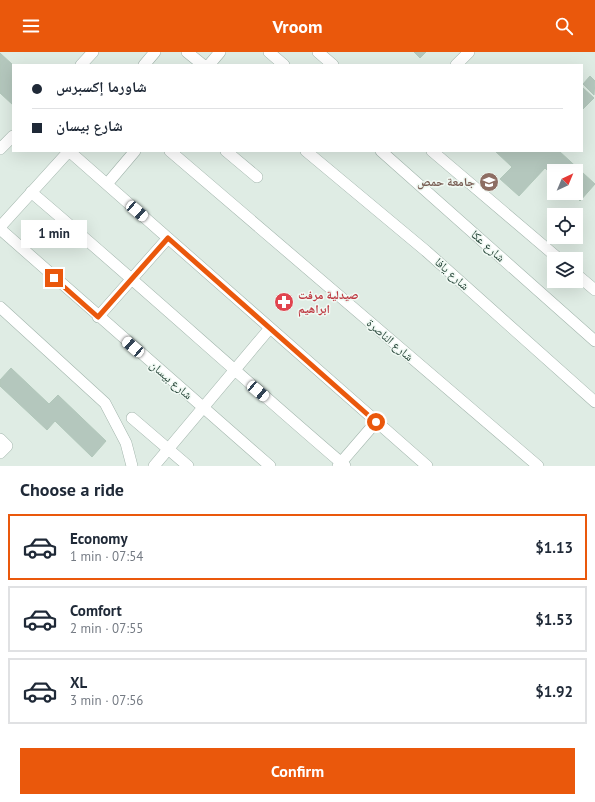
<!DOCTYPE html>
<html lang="en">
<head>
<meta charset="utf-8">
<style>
	body { margin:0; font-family:"PT Sans","Noto Naskh Arabic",sans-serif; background:#f2f2f3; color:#1f2937; height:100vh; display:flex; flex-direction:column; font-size:15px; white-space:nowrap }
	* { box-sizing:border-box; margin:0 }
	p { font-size:13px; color:#747a83 }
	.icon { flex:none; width:22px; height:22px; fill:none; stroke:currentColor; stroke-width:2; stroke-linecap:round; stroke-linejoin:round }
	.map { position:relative; height:414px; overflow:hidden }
	.panel { display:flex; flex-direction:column; background:#fff; flex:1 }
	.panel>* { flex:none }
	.top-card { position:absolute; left:12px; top:12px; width:571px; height:88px; border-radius:0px; box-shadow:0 4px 16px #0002; display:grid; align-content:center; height:88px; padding:0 20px; background:#fff }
	.needle { width:26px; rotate:44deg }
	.buttons { position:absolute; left:547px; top:112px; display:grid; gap:8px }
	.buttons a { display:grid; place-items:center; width:36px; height:36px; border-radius:0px; background:#fff; box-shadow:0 4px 16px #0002; font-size:20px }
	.end { position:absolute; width:18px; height:18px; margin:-9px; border:5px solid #ea580c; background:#fff; box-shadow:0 0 0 2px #fff }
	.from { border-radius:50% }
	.bubble { position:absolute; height:28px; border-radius:0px; background:#fff; box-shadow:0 4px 16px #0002; font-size:13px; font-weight:800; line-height:28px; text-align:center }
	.car { position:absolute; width:12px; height:24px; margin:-12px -6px; border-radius:5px; box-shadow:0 0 3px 1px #0007; background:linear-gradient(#fff 24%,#345 0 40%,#fff 0 76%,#345 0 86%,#fff 0) }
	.top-card b { display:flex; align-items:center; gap:14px; height:38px; font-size:15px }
	.top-card b+b { border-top:1px solid #e0e1e3 }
	.top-card i { width:10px; height:10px; background:#1f2937 }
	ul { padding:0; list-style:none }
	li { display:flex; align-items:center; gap:12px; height:66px; margin:0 8px 6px; padding:0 12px; border:2px solid #e0e1e3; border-radius:0px }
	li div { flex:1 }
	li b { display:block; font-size:15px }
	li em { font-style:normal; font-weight:800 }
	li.on { border-color:#ea580c }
	li>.icon { width:36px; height:36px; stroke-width:1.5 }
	h2 { padding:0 20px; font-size:18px; line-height:48px }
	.cta { display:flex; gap:8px; margin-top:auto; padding:8px 20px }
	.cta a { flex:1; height:46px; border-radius:0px; background:#ea580c; color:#fff; font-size:16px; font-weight:800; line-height:46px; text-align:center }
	header { display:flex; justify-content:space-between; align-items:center; height:52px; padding:0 20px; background:#ea580c; color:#fff; font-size:18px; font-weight:800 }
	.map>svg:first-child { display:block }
	.building { fill:#b4c7bd; stroke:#b1c7ba }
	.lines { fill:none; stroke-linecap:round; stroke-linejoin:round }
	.minor-casing { stroke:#a1b4ab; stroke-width:12 }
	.minor { stroke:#fff; stroke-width:11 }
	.route { stroke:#ea580c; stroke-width:5 }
	.labels { text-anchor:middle; stroke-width:3; stroke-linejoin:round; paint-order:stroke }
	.education-label { font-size:12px; font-weight:bold; fill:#785e54; stroke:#f0f9f3; text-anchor:end }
	.street-label { font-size:12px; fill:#1e3e31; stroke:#f0f9f3 }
	.health-label { font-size:12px; font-weight:bold; fill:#be3a42; stroke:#f0f9f3; text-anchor:start }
</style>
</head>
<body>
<header><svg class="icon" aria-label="menu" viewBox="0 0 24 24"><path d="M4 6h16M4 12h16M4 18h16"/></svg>Vroom<svg class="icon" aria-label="search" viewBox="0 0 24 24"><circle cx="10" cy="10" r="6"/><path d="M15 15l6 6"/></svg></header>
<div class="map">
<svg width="595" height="414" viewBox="0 0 595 414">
	<rect width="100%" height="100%" fill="#dfece4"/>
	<!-- building -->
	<path class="building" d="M414 0H426L420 6Z
		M0 1 13 13V53L0 41Z
		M590 24 595 29 594 43 583 32Z
		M582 35 594 46 582 58Z
		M495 99H559L595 132 580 149 572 141H576V119H554V125L545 116 519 144 500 127 512 115Z
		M11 316 49 352 58 343 106 389 92 405 55 369 47 378 0 334V328Z"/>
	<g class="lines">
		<defs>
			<path id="minor" d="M187 0 203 13
				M269 0 284 13
				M318 0 333 13
				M81 13 93 0
				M144 13 155 0
				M209 13 220 0
				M456 13 469 0
				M0 97 13 84
				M170 99 538 414
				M226 99 257 125
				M306 99 426 199 595 350
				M381 99 595 289
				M432 99 559 207
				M107 132 135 99
				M31 140C137 230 240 324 345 414
				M0 175 69 99 427 414
				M0 177 270 414
				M576 222 595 238
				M0 255 105 351 126 391 132 414
				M98 265 168 186
				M132 366 188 414
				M0 387 7 394 0 401
				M154 414 270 276
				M338 414 376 370"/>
		</defs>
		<!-- minor casing -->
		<use href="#minor" class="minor-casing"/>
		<!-- minor -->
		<use href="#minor" class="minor"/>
	</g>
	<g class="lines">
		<!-- route -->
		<path class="route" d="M54 226 98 265 168 186 376 370"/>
	</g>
	<!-- icons -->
	<defs>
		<symbol id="university-disc" viewBox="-11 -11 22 22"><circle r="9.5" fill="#8d6e63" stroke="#f0f9f3"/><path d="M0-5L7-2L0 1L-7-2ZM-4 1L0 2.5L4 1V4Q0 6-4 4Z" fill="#fff"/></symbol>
		<symbol id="pharmacy-disc" viewBox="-11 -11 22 22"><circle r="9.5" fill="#e0444e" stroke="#f0f9f3"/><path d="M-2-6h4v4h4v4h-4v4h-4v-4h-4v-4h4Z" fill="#fff"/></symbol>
	</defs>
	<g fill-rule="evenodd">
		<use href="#university-disc" x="478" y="119" width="22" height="22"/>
		<use href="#pharmacy-disc" x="273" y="239" width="22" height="22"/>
	</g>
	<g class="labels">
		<!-- education labels -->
		<g class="education-label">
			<text x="475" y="134">جامعة حمص</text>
		</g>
		<!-- street labels -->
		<g class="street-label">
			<text transform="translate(488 194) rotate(42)" y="4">شارع عكا</text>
			<text transform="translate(452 222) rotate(42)" y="4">شارع يافا</text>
			<text transform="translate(390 288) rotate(41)" y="4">شارع الناصرة</text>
			<text transform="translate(171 328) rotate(41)" y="4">شارع بيسان</text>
		</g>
		<!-- health labels -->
		<g class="health-label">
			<text x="298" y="247">صيدلية مرفت<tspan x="298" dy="14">ابراهيم</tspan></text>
		</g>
	</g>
</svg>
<div class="buttons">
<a><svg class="needle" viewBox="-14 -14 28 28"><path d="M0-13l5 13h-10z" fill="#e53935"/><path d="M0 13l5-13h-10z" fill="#747a83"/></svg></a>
<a><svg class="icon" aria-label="locate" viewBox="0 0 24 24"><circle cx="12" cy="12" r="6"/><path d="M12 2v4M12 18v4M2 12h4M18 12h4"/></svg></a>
<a><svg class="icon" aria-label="layers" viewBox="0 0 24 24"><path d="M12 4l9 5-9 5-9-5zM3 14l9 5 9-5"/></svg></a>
</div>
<i class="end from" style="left:376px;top:370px"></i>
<i class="end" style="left:54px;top:226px"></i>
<div class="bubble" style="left:21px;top:168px;width:66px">1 min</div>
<i class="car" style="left:137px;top:159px;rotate:131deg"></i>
<i class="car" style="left:133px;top:295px;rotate:311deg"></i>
<i class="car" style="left:258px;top:339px;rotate:130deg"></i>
<div class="top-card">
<b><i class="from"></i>شاورما إكسبرس</b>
<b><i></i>شارع بيسان</b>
</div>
</div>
<section class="panel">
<h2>Choose a ride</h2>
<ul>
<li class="on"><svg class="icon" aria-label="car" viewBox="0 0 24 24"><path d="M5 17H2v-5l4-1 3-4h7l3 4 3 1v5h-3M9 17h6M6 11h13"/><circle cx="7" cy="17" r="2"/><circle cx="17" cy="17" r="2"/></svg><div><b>Economy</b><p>1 min · 07:54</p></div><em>$1.13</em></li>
<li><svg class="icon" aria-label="car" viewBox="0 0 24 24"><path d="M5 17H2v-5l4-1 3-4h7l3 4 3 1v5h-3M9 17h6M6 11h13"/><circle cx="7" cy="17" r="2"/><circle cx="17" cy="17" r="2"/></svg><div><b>Comfort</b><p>2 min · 07:55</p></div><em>$1.53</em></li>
<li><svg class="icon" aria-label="car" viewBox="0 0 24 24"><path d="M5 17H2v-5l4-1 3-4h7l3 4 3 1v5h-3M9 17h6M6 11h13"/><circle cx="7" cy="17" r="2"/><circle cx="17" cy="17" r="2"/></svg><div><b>XL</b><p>3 min · 07:56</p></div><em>$1.92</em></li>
</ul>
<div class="cta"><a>Confirm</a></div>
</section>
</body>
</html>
